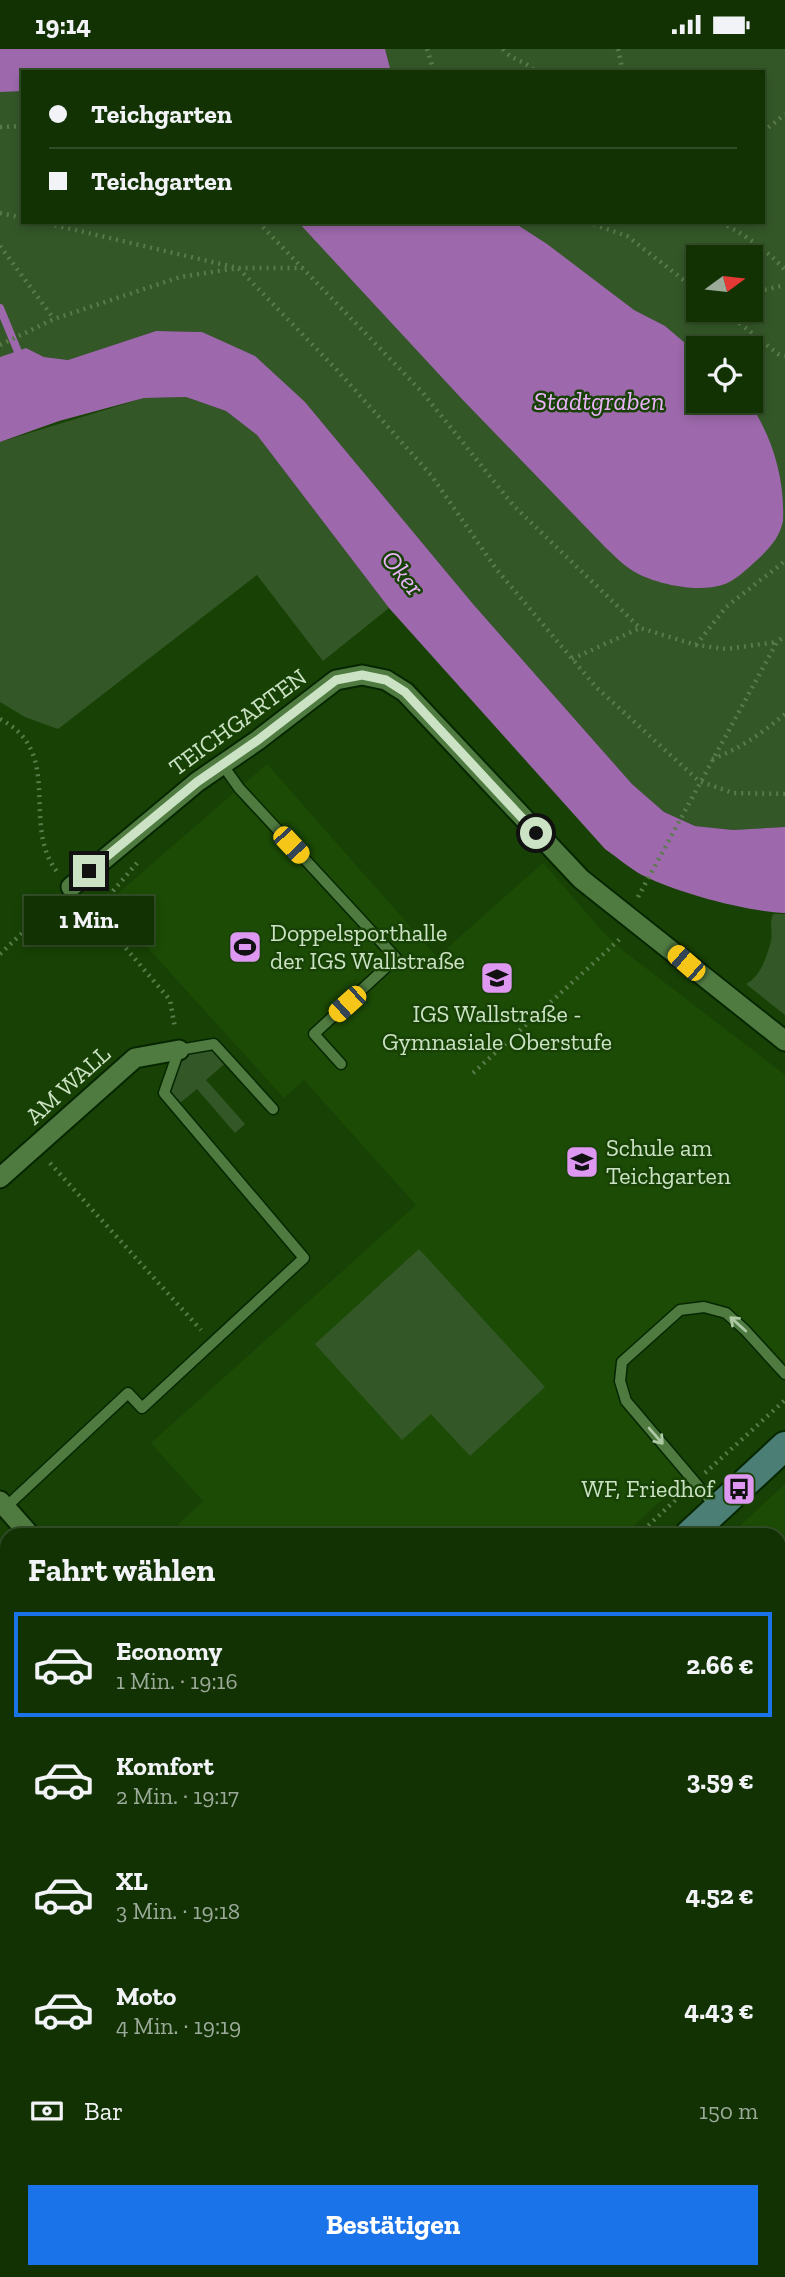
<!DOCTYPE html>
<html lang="de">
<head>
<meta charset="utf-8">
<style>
	body { margin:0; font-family:"Zilla Slab",serif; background:#1b3a0e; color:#f1f3f6; height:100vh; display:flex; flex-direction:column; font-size:26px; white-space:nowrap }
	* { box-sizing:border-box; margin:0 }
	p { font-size:23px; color:#9caa9a }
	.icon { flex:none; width:38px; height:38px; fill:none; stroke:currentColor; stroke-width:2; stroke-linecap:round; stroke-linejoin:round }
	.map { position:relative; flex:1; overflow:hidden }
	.side { position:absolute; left:0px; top:1479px; width:786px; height:751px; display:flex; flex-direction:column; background:#123204; border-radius:21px 21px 0 0; box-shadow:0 4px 10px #0003,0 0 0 2px #314d26 }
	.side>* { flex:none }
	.top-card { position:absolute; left:21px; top:21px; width:744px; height:154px; border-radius:0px; box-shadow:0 4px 10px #0003,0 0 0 2px #314d26; display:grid; align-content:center; height:154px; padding:0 28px; background:#123204 }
	.needle { width:46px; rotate:75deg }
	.fabs { position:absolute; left:686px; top:196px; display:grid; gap:14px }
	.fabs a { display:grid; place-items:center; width:77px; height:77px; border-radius:0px; background:#123204; box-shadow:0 4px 10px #0003,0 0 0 2px #314d26; font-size:35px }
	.end { position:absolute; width:32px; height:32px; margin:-16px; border:9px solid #cbe3c4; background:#111; box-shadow:0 0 0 4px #111 }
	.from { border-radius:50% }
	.bubble { position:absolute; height:49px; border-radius:0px; background:#123204; box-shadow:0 4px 10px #0003,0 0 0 2px #314d26; font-size:23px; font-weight:800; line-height:49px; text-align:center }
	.car { position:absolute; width:21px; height:42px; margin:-21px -10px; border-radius:9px; box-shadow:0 0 5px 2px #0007; background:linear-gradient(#f5c518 24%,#345 0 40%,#f5c518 0 76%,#345 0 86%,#f5c518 0) }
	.top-card b { display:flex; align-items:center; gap:24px; height:66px; font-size:26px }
	.top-card b+b { border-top:2px solid #314d26 }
	.top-card i { width:18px; height:18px; background:#f1f3f6 }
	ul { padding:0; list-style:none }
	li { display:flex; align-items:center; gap:21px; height:105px; margin:0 14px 10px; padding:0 14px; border:4px solid transparent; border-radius:0px }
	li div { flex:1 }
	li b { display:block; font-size:26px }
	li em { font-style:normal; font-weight:800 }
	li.current { border-color:#1a73e8 }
	li>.icon { width:63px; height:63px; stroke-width:1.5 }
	h2 { padding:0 28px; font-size:32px; line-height:84px }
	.pay { display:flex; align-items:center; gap:18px; height:77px; padding:0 28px; font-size:26px }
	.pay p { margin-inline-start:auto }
	.primary-button { display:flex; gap:14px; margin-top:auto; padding:14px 28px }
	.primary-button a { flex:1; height:80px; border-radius:0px; background:#1a73e8; color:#fff; font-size:28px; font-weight:800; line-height:80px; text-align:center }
	.status { display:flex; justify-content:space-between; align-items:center; height:49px; padding:0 35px; background:#123204; direction:ltr }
	.status svg { height:19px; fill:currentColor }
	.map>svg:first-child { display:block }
	.built { fill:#1b4b05 }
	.green { fill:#345728; fill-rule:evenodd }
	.water { fill:#9d69ac }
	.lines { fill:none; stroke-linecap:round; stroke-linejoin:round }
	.stream { stroke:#9d69ac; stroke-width:8 }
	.service-casing { stroke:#062600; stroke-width:13 }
	.minor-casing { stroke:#062600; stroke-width:23 }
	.secondary-casing { stroke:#062600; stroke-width:32 }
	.path { stroke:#587b49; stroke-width:4.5; stroke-dasharray:2 5; stroke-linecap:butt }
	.service { stroke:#4f7b41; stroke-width:10 }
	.minor { stroke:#4f7b41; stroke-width:19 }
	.secondary { stroke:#4b7f75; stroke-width:28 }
	.oneway { stroke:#acc9a3 }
	.route { stroke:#cbe3c4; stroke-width:9 }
	.labels { text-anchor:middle; stroke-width:5; stroke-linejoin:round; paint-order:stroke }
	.street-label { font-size:24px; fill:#cbe3c4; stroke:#184205 }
	.poi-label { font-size:24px; fill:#cbe3c4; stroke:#184205; text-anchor:start }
	.water-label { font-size:26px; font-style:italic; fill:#eab2fa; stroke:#184205 }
</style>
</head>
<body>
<div class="status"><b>19:14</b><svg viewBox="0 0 49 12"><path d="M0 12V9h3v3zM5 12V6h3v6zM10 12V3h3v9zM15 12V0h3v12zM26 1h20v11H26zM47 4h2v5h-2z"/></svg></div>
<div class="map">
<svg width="785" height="2228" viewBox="0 0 785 2228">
	<rect width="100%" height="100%" fill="#184205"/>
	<!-- built -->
	<path class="built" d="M267 715 437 908 543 814 604 884 625 903 785 1026V1325L726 1264 680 1261 622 1313 626 1352 689 1425 624 1486H167L203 1452 151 1394 416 1156 304 1031 284 1049 107 854Z
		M785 1435V1573L779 1566V1486H730Z
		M785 1631V1805L779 1795V1636Z"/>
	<!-- green -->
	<path class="green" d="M0 0H785V778L733 781 695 777 664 763 632 735 473 555 305 353 202 283 156 282 68 311 44 308 26 299 0 308ZM23 23H763V173H23ZM698 208H751V261H698ZM698 299H751V352H698Z
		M186 348 226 362 257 386 389 559 323 612 257 526 58 680 25 668 0 653V393L144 349Z
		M773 865H785V966L746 935C760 928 767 908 771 892 773 883 769 876 773 865Z
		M214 995 229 1011 206 1031 245 1075 235 1084 197 1040 175 1058 164 1044 179 1001Z
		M419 1200 545 1338 470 1407 431 1365 402 1391 315 1295Z
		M779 1822 785 1833V1893L779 1898Z
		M779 2087 785 2093V2228H305L311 2222H779Z"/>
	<!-- water -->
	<path class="water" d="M0 0H385L391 23H23V42L0 43Z
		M298 173H513L547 195 634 261 665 277 698 305V352H748C772 386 785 429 783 472 780 488 769 500 757 511 747 520 735 532 722 536 697 544 652 535 630 520 621 514 614 506 606 499L461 349Z
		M156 282 202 283 255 307 305 353 473 555 632 735 664 763 695 777 733 781 785 778V864C744 862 678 844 642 826 629 819 617 808 605 800L389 559 257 386 226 362 186 348 144 349 59 372 0 393V308L26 299 44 308 68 311Z"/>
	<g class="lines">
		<!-- stream -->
		<path class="stream" d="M0 259 21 310"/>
		<defs>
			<path id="service" d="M222 715 239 739 396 909 314 985 341 1015
				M6 1458 128 1344 142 1359 304 1209 164 1044 179 1001 214 995 273 1060
				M716 1458 626 1352 620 1332 622 1313 680 1261 704 1258 726 1264 745 1281 785 1325
				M779 1822 785 1832
				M779 1898 785 1893
				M779 2047 785 2042
				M613 2222 616 2228
				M305 2228 311 2222"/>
			<path id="minor" d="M71 838 197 733 258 691 336 631 362 626 386 631 405 643 581 830 785 992
				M0 1129 135 1009 179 1001
				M0 1452 30 1486
				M0 1510 7 1504
				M180 2222 185 2228"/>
			<path id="secondary" d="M689 1486 785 1397
				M0 2105 7 2098"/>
		</defs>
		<!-- service casing -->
		<use href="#service" class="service-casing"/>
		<!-- minor casing -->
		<use href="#minor" class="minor-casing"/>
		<!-- secondary casing -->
		<use href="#secondary" class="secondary-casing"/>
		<!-- path -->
		<path class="path" d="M427 0 434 23
			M503 0C511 12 527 11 535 23
			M618 0 623 23
			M0 78 23 77
			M763 83 785 65
			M0 164 23 169
			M41 173 238 219 337 321 431 426 497 521 596 638 699 732 733 744 785 745
			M258 173 423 344 513 456 640 579 696 596 726 600 777 593
			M587 173 627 187 698 242
			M721 173C746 187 766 200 785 221
			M0 197 54 270
			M751 244 785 236
			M723 261 778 305 785 307
			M0 296 54 270 180 228 238 219H303
			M696 596 726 558 785 512
			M572 610 640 579
			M0 670C66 704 19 775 58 824
			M712 710C740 700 762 684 785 665
			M137 814 95 863 170 951 175 979
			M638 848 777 593 785 587
			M0 905 58 850
			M473 1024 621 889
			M50 1114 201 1281
			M705 1424 785 1351
			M638 1486 683 1444
			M0 2069 7 2063
			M779 2133 785 2137
			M779 2205 785 2214"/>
		<!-- service -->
		<use href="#service" class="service"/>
		<!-- minor -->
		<use href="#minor" class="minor"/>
		<!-- secondary -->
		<use href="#secondary" class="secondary"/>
	</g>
	<!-- one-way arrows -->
	<defs><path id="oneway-shaft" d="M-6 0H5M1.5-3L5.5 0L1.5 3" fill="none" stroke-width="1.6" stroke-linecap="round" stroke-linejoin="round" transform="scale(1.75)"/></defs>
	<g class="oneway">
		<use href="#oneway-shaft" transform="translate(738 1275) rotate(-138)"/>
		<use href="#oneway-shaft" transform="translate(656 1387) rotate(49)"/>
	</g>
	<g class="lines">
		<!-- route -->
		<path class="route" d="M89 822 197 733 258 691 336 631 362 626 386 631 405 643 536 784"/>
	</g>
	<!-- icons -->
	<defs>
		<symbol id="stadium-square" viewBox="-11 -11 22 22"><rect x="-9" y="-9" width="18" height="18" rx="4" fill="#de98f2" stroke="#184205"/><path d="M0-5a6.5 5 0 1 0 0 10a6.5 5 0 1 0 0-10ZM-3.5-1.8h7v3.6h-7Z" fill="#111"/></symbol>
		<symbol id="school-square" viewBox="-11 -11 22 22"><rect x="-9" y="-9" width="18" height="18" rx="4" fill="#de98f2" stroke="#184205"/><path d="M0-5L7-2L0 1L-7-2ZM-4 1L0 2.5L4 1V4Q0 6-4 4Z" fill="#111"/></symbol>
		<symbol id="bus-square" viewBox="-11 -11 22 22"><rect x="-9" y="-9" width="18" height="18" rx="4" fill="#de98f2" stroke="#184205"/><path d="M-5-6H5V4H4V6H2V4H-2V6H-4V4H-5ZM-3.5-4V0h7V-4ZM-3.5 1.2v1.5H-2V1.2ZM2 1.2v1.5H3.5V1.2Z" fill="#111"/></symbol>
	</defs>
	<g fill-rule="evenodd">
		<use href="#stadium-square" x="226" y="879" width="38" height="38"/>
		<use href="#school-square" x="478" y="910" width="38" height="38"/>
		<use href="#school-square" x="563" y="1094" width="38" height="38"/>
		<use href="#bus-square" x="720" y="1421" width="38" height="38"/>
	</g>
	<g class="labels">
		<!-- street labels -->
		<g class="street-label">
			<text transform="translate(238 673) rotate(-36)" y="8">TEICHGARTEN</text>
			<text transform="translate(68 1036) rotate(-42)" y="8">AM WALL</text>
		</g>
		<!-- poi labels -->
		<g class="poi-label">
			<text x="270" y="892">Doppelsporthalle<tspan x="270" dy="28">der IGS Wallstraße</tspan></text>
			<text x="497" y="973" text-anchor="middle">IGS Wallstraße -<tspan x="497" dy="28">Gymnasiale Oberstufe</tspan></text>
			<text x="606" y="1107">Schule am<tspan x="606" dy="28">Teichgarten</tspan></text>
			<text x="714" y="1448" text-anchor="end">WF, Friedhof</text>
		</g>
		<!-- water labels -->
		<g class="water-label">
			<text x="599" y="361">Stadtgraben</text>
			<text transform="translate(403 524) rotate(51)" y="9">Oker</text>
		</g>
	</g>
</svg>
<div class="fabs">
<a><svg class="needle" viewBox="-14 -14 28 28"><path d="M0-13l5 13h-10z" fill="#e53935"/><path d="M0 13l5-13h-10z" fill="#9caa9a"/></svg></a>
<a><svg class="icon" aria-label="locate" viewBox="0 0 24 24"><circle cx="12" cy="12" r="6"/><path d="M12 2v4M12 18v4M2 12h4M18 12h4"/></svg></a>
</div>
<i class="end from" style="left:536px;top:784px"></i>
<i class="end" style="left:89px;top:822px"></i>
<div class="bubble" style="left:24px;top:847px;width:130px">1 Min.</div>
<i class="car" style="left:291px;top:796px;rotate:137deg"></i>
<i class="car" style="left:686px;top:914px;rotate:311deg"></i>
<i class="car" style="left:347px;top:955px;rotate:228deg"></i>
<div class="top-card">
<b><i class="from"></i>Teichgarten</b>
<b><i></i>Teichgarten</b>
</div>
<section class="side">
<h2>Fahrt wählen</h2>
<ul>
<li class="current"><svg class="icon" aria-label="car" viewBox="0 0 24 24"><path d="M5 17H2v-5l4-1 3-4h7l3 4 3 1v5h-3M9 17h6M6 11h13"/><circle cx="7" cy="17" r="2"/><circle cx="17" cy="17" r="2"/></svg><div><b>Economy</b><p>1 Min. · 19:16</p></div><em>2.66 €</em></li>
<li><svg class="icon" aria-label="car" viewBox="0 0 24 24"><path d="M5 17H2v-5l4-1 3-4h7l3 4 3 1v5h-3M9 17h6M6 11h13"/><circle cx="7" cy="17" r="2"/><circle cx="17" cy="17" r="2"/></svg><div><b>Komfort</b><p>2 Min. · 19:17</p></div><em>3.59 €</em></li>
<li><svg class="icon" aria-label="car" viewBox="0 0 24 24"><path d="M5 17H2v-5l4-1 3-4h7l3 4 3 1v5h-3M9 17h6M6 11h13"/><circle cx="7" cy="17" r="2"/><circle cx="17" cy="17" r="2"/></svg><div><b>XL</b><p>3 Min. · 19:18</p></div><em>4.52 €</em></li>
<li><svg class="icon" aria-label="car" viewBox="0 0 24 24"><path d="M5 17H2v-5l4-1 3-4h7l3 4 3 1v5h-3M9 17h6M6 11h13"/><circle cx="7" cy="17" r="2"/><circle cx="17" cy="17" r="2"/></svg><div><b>Moto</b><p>4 Min. · 19:19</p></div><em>4.43 €</em></li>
</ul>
<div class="pay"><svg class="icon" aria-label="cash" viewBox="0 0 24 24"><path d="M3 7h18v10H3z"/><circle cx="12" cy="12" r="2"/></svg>Bar<p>150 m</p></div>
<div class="primary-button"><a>Bestätigen</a></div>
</section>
</div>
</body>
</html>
